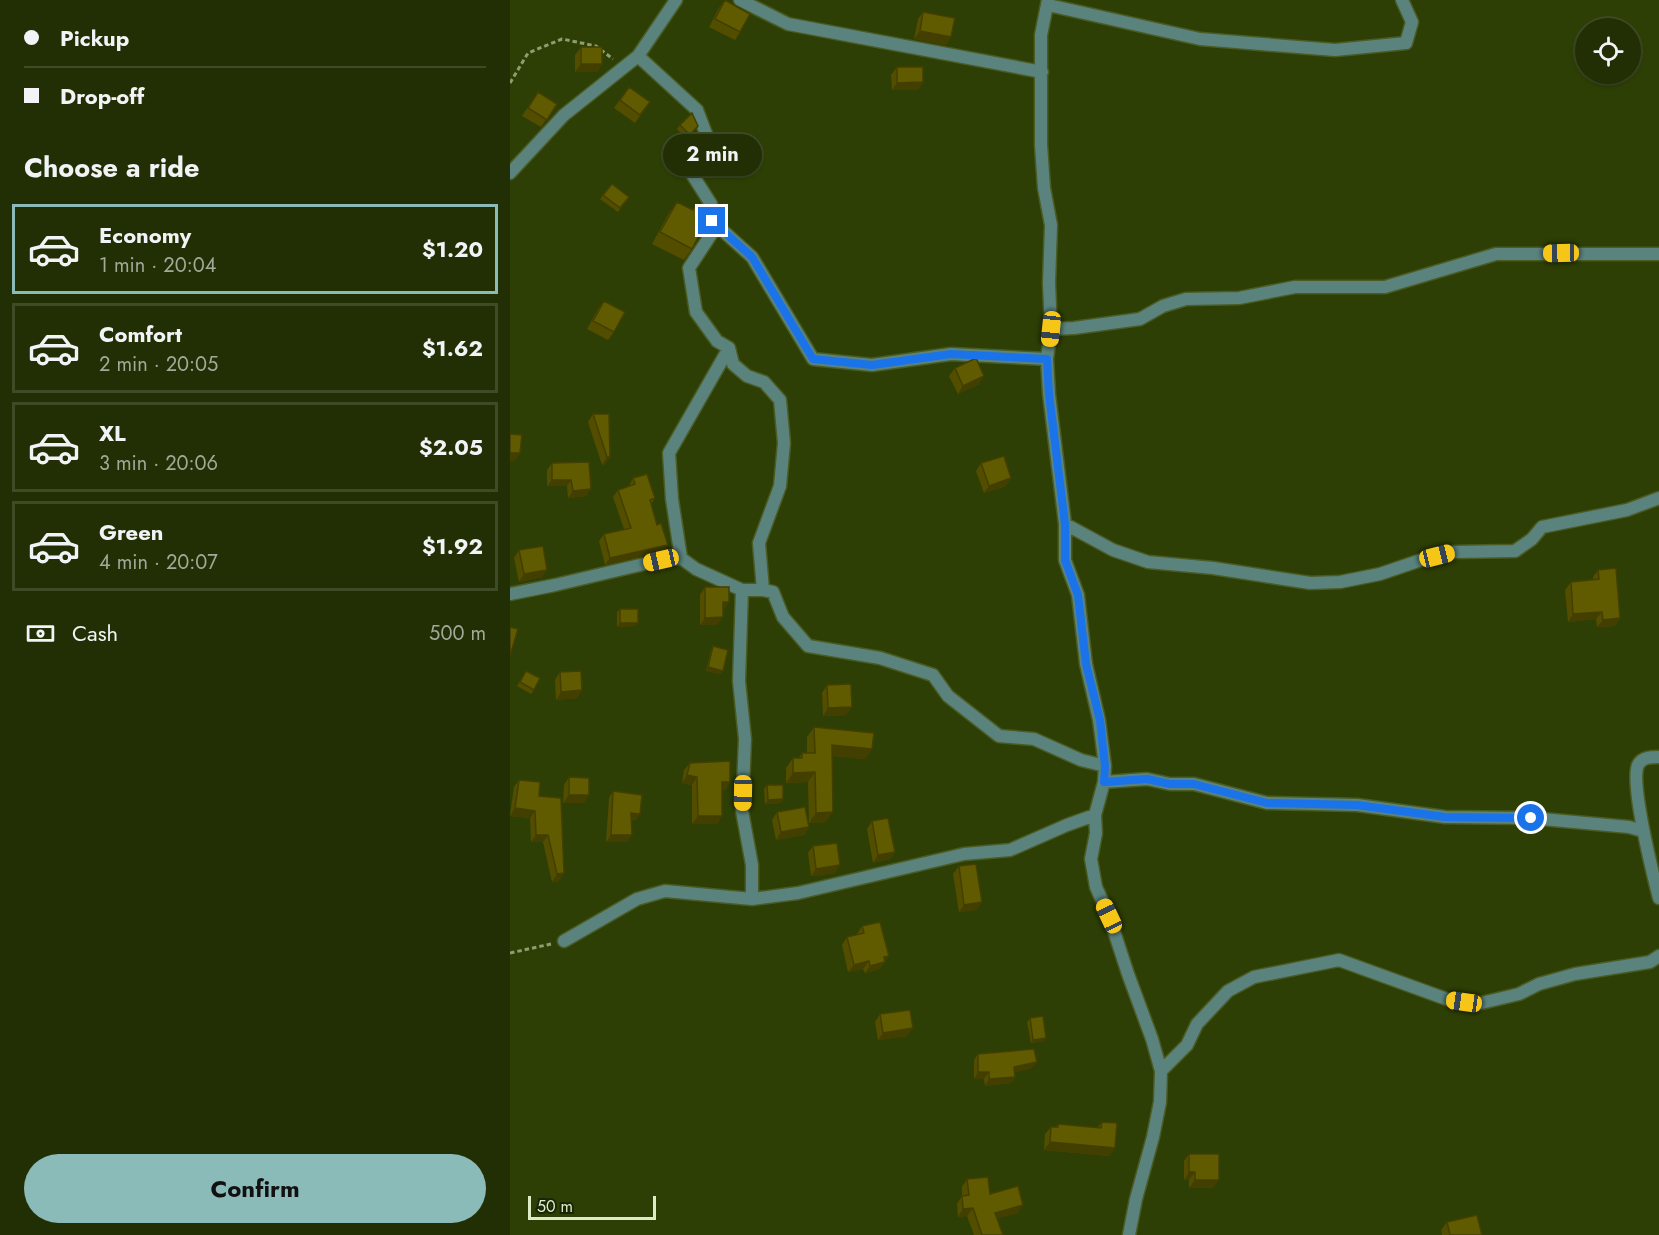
<!DOCTYPE html>
<html lang="en">
<head>
<meta charset="utf-8">
<style>
	body { margin:0; font-family:Jost,sans-serif; background:#2e3b13; color:#f1f3f6; height:100vh; display:flex; flex-direction:column; font-size:22px; white-space:nowrap }
	* { box-sizing:border-box; margin:0 }
	p { font-size:20px; color:#a2a99a }
	.icon { flex:none; width:33px; height:33px; fill:none; stroke:currentColor; stroke-width:2; stroke-linecap:round; stroke-linejoin:round }
	.map { position:relative; flex:1; overflow:hidden }
	.side { display:flex; flex-direction:column; background:#222f04; width:510px }
	.side>* { flex:none }
	.guide { display:grid; align-content:center; height:132px; padding:0 24px; background:#222f04 }
	.controls { position:absolute; left:1065px; top:18px; display:grid; gap:12px }
	.controls a { display:grid; place-items:center; width:66px; height:66px; border-radius:50%; background:#222f04; box-shadow:0 2px 4px #0004,0 0 0 2px #3f4a26; font-size:30px }
	.scale { position:absolute; left:18px; bottom:15px; width:128px; box-sizing:border-box; padding-left:6px; border:3px solid #ddecc7; border-top:0; font-size:16px; line-height:21px; white-space:nowrap; color:#ddecc7; -webkit-text-stroke:4px #1a2406; paint-order:stroke }
	.end { position:absolute; width:27px; height:27px; margin:-14px; border:8px solid #1a73e8; background:#fff; box-shadow:0 0 0 3px #fff }
	.from { border-radius:50% }
	.bubble { position:absolute; height:42px; border-radius:21px; background:#222f04; box-shadow:0 2px 4px #0004,0 0 0 2px #3f4a26; font-size:20px; font-weight:700; line-height:42px; text-align:center }
	.car { position:absolute; width:18px; height:36px; margin:-18px -9px; border-radius:8px; box-shadow:0 0 4px 2px #0007; background:linear-gradient(#f5c518 24%,#345 0 40%,#f5c518 0 76%,#345 0 86%,#f5c518 0) }
	.guide b { display:flex; align-items:center; gap:21px; height:57px; font-size:22px }
	.guide b+b { border-top:2px solid #3f4a26 }
	.guide i { width:15px; height:15px; background:#f1f3f6 }
	ul { padding:0; list-style:none }
	li { display:flex; align-items:center; gap:18px; height:90px; margin:0 12px 9px; padding:0 12px; border:3px solid #3f4a26; border-radius:0px }
	li div { flex:1 }
	li b { display:block; font-size:22px }
	li em { font-style:normal; font-weight:700 }
	li.on { border-color:#8bbbb9 }
	li>.icon { width:54px; height:54px; stroke-width:1.5 }
	h2 { padding:0 24px; font-size:27px; line-height:72px }
	.pay { display:flex; align-items:center; gap:15px; height:66px; padding:0 24px; font-size:22px }
	.pay p { margin-inline-start:auto }
	.primary-button { display:flex; gap:12px; margin-top:auto; padding:12px 24px }
	.primary-button a { flex:1; height:69px; border-radius:36px; background:#8bbbb9; color:#111; font-size:24px; font-weight:700; line-height:69px; text-align:center }
	main { display:flex; flex:1; min-height:0 }
	.map>svg:first-child { display:block }
	.lines { fill:none; stroke-linecap:round; stroke-linejoin:round }
	.minor-casing { stroke:#4a5b24; stroke-width:15 }
	.path { stroke:#8e9e70; stroke-width:3; stroke-dasharray:4.5 3; stroke-linecap:butt }
	.minor { stroke:#5a837e; stroke-width:12 }
	.wall { fill:#534d00 }
	.shaded-wall { fill:#433f00 }
	.building { fill:#605a00; stroke:#433f00; stroke-width:1.5 }
	.route { stroke:#1a73e8; stroke-width:8 }
</style>
</head>
<body>
<main>
<section class="side">
<div class="guide">
<b><i class="from"></i>Pickup</b>
<b><i></i>Drop-off</b>
</div>
<h2>Choose a ride</h2>
<ul>
<li class="on"><svg class="icon" aria-label="car" viewBox="0 0 24 24"><path d="M5 17H2v-5l4-1 3-4h7l3 4 3 1v5h-3M9 17h6M6 11h13"/><circle cx="7" cy="17" r="2"/><circle cx="17" cy="17" r="2"/></svg><div><b>Economy</b><p>1 min · 20:04</p></div><em>$1.20</em></li>
<li><svg class="icon" aria-label="car" viewBox="0 0 24 24"><path d="M5 17H2v-5l4-1 3-4h7l3 4 3 1v5h-3M9 17h6M6 11h13"/><circle cx="7" cy="17" r="2"/><circle cx="17" cy="17" r="2"/></svg><div><b>Comfort</b><p>2 min · 20:05</p></div><em>$1.62</em></li>
<li><svg class="icon" aria-label="car" viewBox="0 0 24 24"><path d="M5 17H2v-5l4-1 3-4h7l3 4 3 1v5h-3M9 17h6M6 11h13"/><circle cx="7" cy="17" r="2"/><circle cx="17" cy="17" r="2"/></svg><div><b>XL</b><p>3 min · 20:06</p></div><em>$2.05</em></li>
<li><svg class="icon" aria-label="car" viewBox="0 0 24 24"><path d="M5 17H2v-5l4-1 3-4h7l3 4 3 1v5h-3M9 17h6M6 11h13"/><circle cx="7" cy="17" r="2"/><circle cx="17" cy="17" r="2"/></svg><div><b>Green</b><p>4 min · 20:07</p></div><em>$1.92</em></li>
</ul>
<div class="pay"><svg class="icon" aria-label="cash" viewBox="0 0 24 24"><path d="M3 7h18v10H3z"/><circle cx="12" cy="12" r="2"/></svg>Cash<p>500 m</p></div>
<div class="primary-button"><a>Confirm</a></div>
</section>
<div class="map">
<svg width="1149" height="1235" viewBox="0 0 1149 1235">
	<rect width="100%" height="100%" fill="#2e3f05"/>
	<g class="lines">
		<defs>
			<path id="minor" d="M230 0 278 24 532 72
				M538 0 531 35V145L534 188 541 225 539 283 541 329 537 359 539 394 555 524V560L568 595 576 664 589 720 595 766 594 782 585 815 586 833 581 859 586 887 599 916 618 974 642 1039 651 1071 650 1102 643 1137 626 1199 619 1235
				M538 5 690 39 825 50 896 43 902 22 892 0
				M128 56 187 110 198 139 173 160 201 204 202 233 179 268 186 312 207 341 219 348 223 364 237 376 254 382 270 400 274 443 270 486 249 543 253 590
				M0 173 54 115 128 56 166 0
				M202 221 242 257 303 359 362 365 441 354 537 359
				M541 329 564 328 630 319 653 306 676 299 729 298 785 287H875L986 254H1149
				M555 524 603 550 638 562 703 568 800 583 830 582 870 574 911 560 943 552 1005 551 1022 539 1032 527 1117 510 1149 498
				M171 558 186 569 232 590
				M0 594 45 585 151 560 171 558 162 499 159 453 219 348
				M1149 757C1141 757 1132 757 1128 765 1120 783 1143 875 1149 898
				M594 782 637 779 660 784H684L757 803 847 805 935 817 1021 818 1119 827 1133 831
				M242 899V865L232 811 235 739 229 681 232 590H253L263 592 273 617 298 646 370 658 423 675 438 696 489 736 524 739 571 760 595 766
				M54 941 127 899 155 891 242 899 288 893 454 854 500 850 557 825 585 815
				M651 1071 677 1045 687 1024 718 991 744 977 829 960 942 1001 967 1004 1009 994 1029 984 1065 974 1140 962 1149 956"/>
		</defs>
		<!-- minor casing -->
		<use href="#minor" class="minor-casing"/>
		<!-- path -->
		<path class="path" d="M0 83 18 53 52 39 86 46 103 59
			M0 953 41 944"/>
		<!-- minor -->
		<use href="#minor" class="minor"/>
	</g>
	<!-- wall -->
	<path class="wall" d="M215 0 230 32 225 40 199 27 209 8Z
		M413 12 441 37 436 45 404 39 408 19Z
		M71 47 92 64 87 72H65V55Z
		M387 67 413 82 408 90H382L381 75Z
		M119 87 140 102 125 123 104 108Z
		M28 92 47 104 31 127 12 116Z
		M170 125 188 126 177 139 167 129Z
		M102 184 119 197 108 212 90 199Z
		M167 202 182 210 186 204 182 249 174 260 142 244 159 213Z
		M94 301 104 332 98 340 77 329 88 309Z
		M445 368 469 384 448 394 439 376Z
		M83 414 100 457 95 464 92 465 78 422Z
		M79 462 76 496 58 498 57 486H37V470L42 463Z
		M471 463 496 486 474 493 466 471Z
		M123 478 145 498 141 504 153 552 95 565 89 541 94 534 114 529 103 497 108 490 119 486Z
		M9 550 32 577 9 582 4 558Z
		M1088 570 1110 618 1105 626 1087 627 1086 619 1058 622 1055 590 1061 582 1083 580V577Z
		M195 587 214 610H213L207 625H190V595Z
		M110 609 128 623 125 626 107 627V612Z
		M203 646 213 671 210 674 196 671 201 650Z
		M16 671 24 690 21 694 7 686Z
		M50 672 72 690 67 698 46 700 45 680Z
		M317 685 336 715 313 716 312 693Z
		M304 727 362 749 355 759 322 756 316 822 299 823 298 782 276 783V768L283 758H289L292 753H297V737Z
		M180 763 220 782 215 790H212V816L207 824H182V785L172 783 174 770Z
		M59 777 74 803H53L54 785Z
		M9 780 29 796 49 881 42 882 33 842H21L20 818 0 816 4 787Z
		M257 785 273 799 271 803 255 804 254 789Z
		M103 791 130 814 125 820H121L117 842H96L99 798Z
		M267 812 299 827 294 835 266 840 262 820Z
		M362 821 385 852 380 859 363 863 357 829Z
		M303 846 325 873 301 876 298 853Z
		M449 866 472 902 466 910 449 912 443 874Z
		M352 926 379 956 369 969 355 973 353 969 338 972 332 945 337 937 347 935V934Z
		M370 1014 397 1036 368 1040 365 1022Z
		M520 1018 534 1041 521 1043 517 1022Z
		M468 1054 522 1068 505 1072V1077L501 1083 475 1086 474 1079H464V1060Z
		M592 1122 605 1148 599 1156 534 1150 535 1134 541 1127H546L548 1124 587 1128Z
		M679 1154 703 1188H679V1180H674V1161Z
		M457 1179 508 1213 487 1218 493 1235H464L457 1216 448 1217 447 1204 452 1196V1187Z
		M937 1222 972 1235H932L931 1230Z"/>
	<!-- shaded-wall -->
	<path class="shaded-wall" d="M410 31 441 37 436 45 404 39Z
		M71 64H92L87 72H65Z
		M413 82 408 90H382L387 83Z
		M474 376 469 384 448 394 453 386Z
		M0 453H10L5 461H0Z
		M97 457H100L95 464 92 465Z
		M501 478 496 486 474 493 479 486Z
		M42 480H61L57 486H37Z
		M81 489 76 496 58 498 63 491Z
		M158 545 153 552 95 565 100 558Z
		M37 570 32 577 9 582 14 574Z
		M213 602H219L214 610H207Z
		M1092 612 1086 619 1058 622 1063 614Z
		M213 617 207 625H190L195 618Z
		M1110 618 1105 626 1087 627 1093 620Z
		M110 623H128L125 626 107 627Z
		M198 667 213 671 210 674 196 671Z
		M72 690 67 698 46 700 51 692Z
		M342 707 336 715 313 716 318 708Z
		M322 745 362 749 355 759 315 755Z
		M305 772 298 782 276 783 283 773Z
		M177 775 187 777 182 785 172 783Z
		M212 782H220L215 790H207Z
		M59 795H79L74 803H53Z
		M273 799 271 803 255 804 258 800Z
		M5 808 25 811 20 818 0 816Z
		M323 812 316 822 299 823 306 813Z
		M121 813 130 814 125 820 117 819Z
		M188 816H212L207 824H182Z
		M299 827 294 835 266 840 271 832Z
		M26 835H38L33 842H21Z
		M101 835H122L117 842H96Z
		M385 852 380 859 363 863 368 855Z
		M330 865 325 873 301 876 306 869Z
		M54 873 49 881 42 882 47 874Z
		M472 902 466 910 449 912 454 905Z
		M379 956 369 969 355 973 360 966 374 957Z
		M359 961 353 969 338 972 344 965Z
		M403 1028 397 1036 368 1040 373 1033Z
		M536 1038 534 1041 521 1043 523 1040Z
		M527 1062 522 1068 500 1074 504 1067Z
		M468 1072H479L474 1079H464Z
		M505 1077 501 1083 475 1086 479 1079Z
		M540 1142 605 1148 599 1156 534 1150Z
		M679 1172H685L679 1180H674Z
		M685 1180H709L703 1188H679Z
		M513 1205 508 1213 480 1220 485 1213Z
		M463 1208 457 1216 448 1217 453 1209Z"/>
	<!-- building -->
	<path class="building" d="M215 0 240 14 230 32 205 19Z
		M413 12 445 18 441 37 410 31Z
		M71 47H92V64H71Z
		M387 67H413V82L387 83Z
		M119 87 140 102 130 115 110 100Z
		M28 92 47 104 37 120 18 108Z
		M182 113 188 126 180 135 170 125Z
		M102 184 119 197 110 208 93 195Z
		M167 202 183 210 186 204 201 212 182 249 150 232Z
		M94 301 115 312 104 332 83 321Z
		M466 358 474 376 453 386 445 368Z
		M83 414H99L100 457H97Z
		M0 434 12 435 10 453H0Z
		M494 456 501 478 479 486 471 463Z
		M79 462 81 489 63 491 61 480H42V463Z
		M137 474 145 498 140 500 147 525 151 523 158 545 100 558 94 534 121 528 108 490 125 484 123 478Z
		M33 546 37 570 14 574 9 550Z
		M1106 568 1110 618 1093 620 1092 612 1063 614 1061 582 1089 579 1088 570Z
		M195 587H219V602H213V617L195 618Z
		M110 609H128V623H110Z
		M0 627 8 629 0 656Z
		M203 646 218 650 213 671 198 667Z
		M16 671 30 678 24 690 10 682Z
		M71 671 72 690 51 692 50 672Z
		M341 684 342 707 318 708 317 685Z
		M304 727 364 733 362 749 322 745 323 812 306 813 305 772 283 773V758H292V753H305Z
		M220 761V782H212V816H188L187 777 177 775 180 763Z
		M59 777 79 778V795H59Z
		M9 780 30 782 29 796 51 798 54 873 47 874 38 835H26L25 811 5 808Z
		M257 785H273V799L258 800Z
		M103 791 132 795 130 814 121 813 122 835H101Z
		M295 807 299 827 271 832 267 812Z
		M378 818 385 852 368 855 362 821Z
		M327 843 330 865 306 869 303 846Z
		M466 864 472 902 454 905 449 866Z
		M370 922 379 956 374 957 375 962 360 966 359 961 344 965 337 937 354 933 352 926Z
		M400 1010 403 1028 373 1033 370 1014Z
		M533 1016 536 1038 523 1040 520 1018Z
		M524 1049 527 1062 504 1067 505 1077 479 1079V1072H468V1054Z
		M592 1122 607 1123 605 1148 540 1142 541 1127H548V1124L591 1128Z
		M679 1154H709V1180H685V1172H679Z
		M478 1177 480 1194 508 1186 513 1205 485 1213 493 1235H472L463 1208 453 1209 452 1196 459 1195 457 1179Z
		M967 1215 972 1235H940L937 1222Z"/>
	<g class="lines">
		<!-- route -->
		<path class="route" d="M202 221 242 257 303 359 362 365 441 354 537 359 539 394 555 524V560L568 595 576 664 590 720 595 766 594 782 637 779 660 784H684L757 803 847 805 935 817 1021 818"/>
	</g>
</svg>
<div class="controls">
<a><svg class="icon" aria-label="locate" viewBox="0 0 24 24"><circle cx="12" cy="12" r="6"/><path d="M12 2v4M12 18v4M2 12h4M18 12h4"/></svg></a>
</div>
<div class="scale">50 m</div>
<i class="end from" style="left:1021px;top:818px"></i>
<i class="end" style="left:202px;top:221px"></i>
<div class="bubble" style="left:153px;top:134px;width:99px">2 min</div>
<i class="car" style="left:1051px;top:253px;rotate:269deg"></i>
<i class="car" style="left:541px;top:329px;rotate:186deg"></i>
<i class="car" style="left:927px;top:556px;rotate:76deg"></i>
<i class="car" style="left:151px;top:560px;rotate:257deg"></i>
<i class="car" style="left:233px;top:793px;rotate:181deg"></i>
<i class="car" style="left:599px;top:916px;rotate:335deg"></i>
<i class="car" style="left:954px;top:1002px;rotate:278deg"></i>
</div>
</main>
</body>
</html>
